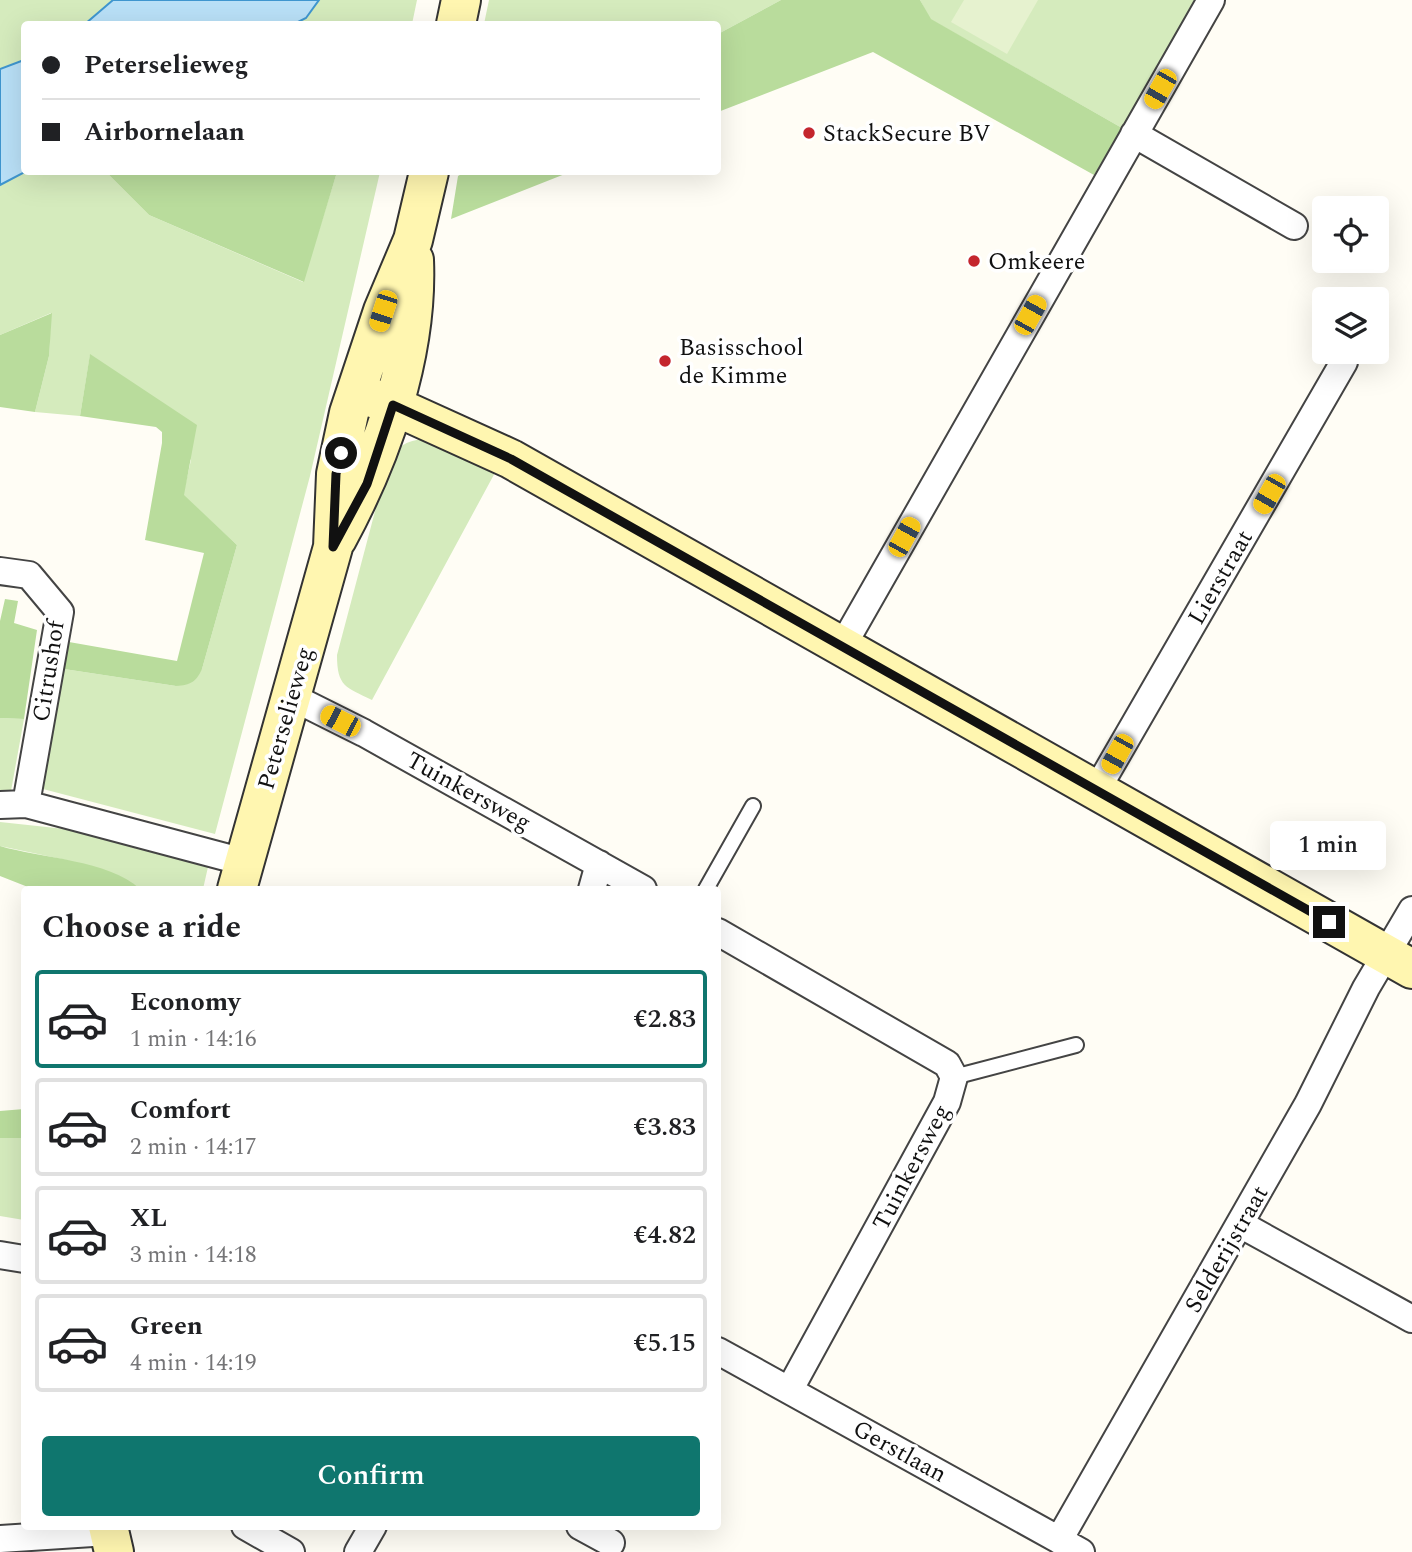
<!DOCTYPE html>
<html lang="en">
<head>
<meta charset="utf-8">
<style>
	body { margin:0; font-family:Spectral,serif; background:#f6f6f6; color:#202124; height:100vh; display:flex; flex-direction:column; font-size:26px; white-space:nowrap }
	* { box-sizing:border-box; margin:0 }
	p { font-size:23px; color:#757577 }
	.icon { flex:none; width:38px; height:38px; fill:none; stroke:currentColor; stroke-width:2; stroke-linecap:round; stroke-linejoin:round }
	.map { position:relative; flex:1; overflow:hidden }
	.panel { position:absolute; left:21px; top:886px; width:700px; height:644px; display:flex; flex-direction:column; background:#fff; border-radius:7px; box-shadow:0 7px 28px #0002 }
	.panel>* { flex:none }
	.hud { position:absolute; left:21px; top:21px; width:700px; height:154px; border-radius:7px; box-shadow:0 7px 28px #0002; display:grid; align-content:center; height:154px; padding:0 21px; background:#fff }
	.buttons { position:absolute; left:1312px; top:196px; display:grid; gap:14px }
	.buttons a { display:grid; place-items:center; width:77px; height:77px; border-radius:7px; background:#fff; box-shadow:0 7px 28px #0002; font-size:35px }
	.end { position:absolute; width:32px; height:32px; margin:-16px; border:9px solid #111; background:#fff; box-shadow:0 0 0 4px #fff }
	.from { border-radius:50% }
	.bubble { position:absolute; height:49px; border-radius:7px; background:#fff; box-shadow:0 7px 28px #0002; font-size:23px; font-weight:600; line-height:49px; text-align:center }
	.car { position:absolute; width:21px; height:42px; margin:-21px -10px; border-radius:9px; box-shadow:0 0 5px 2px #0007; background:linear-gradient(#f5c518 24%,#345 0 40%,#f5c518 0 76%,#345 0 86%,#f5c518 0) }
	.hud b { display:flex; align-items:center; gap:24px; height:66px; font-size:26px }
	.hud b+b { border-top:2px solid #e0e0e0 }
	.hud i { width:18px; height:18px; background:#202124 }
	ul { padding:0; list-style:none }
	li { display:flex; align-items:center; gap:21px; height:98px; margin:0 14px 10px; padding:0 7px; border:4px solid #e0e0e0; border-radius:7px }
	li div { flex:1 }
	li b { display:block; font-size:26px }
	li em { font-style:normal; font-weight:600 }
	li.current { border-color:#0f766e }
	li>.icon { width:63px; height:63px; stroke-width:1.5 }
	h2 { padding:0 21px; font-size:32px; line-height:84px }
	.action { display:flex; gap:14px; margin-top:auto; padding:14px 21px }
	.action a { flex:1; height:80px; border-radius:7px; background:#0f766e; color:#fff; font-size:28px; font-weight:600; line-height:80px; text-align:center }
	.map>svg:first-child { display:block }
	.green { fill:#d5ebbd }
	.forest { fill:#b9dc9c }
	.pitch { fill:#e6f2cf }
	.water { fill:#b9e0f7; stroke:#3f96cf; stroke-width:2 }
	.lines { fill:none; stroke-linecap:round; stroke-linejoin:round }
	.lane-casing { stroke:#444; stroke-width:18 }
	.street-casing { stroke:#444; stroke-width:30 }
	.secondary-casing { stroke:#333; stroke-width:42 }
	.lane { stroke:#fff; stroke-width:14 }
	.street { stroke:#fff; stroke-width:26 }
	.secondary { stroke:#fff6b0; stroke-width:38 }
	.route { stroke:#111; stroke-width:9 }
	.poi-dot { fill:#c4262e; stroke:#fff; stroke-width:2.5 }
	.labels { text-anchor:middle; stroke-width:7; stroke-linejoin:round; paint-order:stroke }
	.poi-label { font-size:24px; fill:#111; stroke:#fff; text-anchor:start }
	.street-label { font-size:24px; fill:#111; stroke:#fff }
</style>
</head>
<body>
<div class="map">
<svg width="1412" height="1552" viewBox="0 0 1412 1552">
	<rect width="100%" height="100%" fill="#fffdf5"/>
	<!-- green -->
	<path class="green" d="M0 0H113L85 24H24V60L0 69Z
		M319 0H417L412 24H294L307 18Z
		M489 0H781L718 34V24H484Z
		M920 0H1196L1122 128 930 19Z
		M25 172H106L149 215 303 282 337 172H380L310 476 215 834 43 789 64 669 176 686 202 669 237 545 183 495 191 460 90 355 80 416 35 412 49 356 51 313 0 335V185Z
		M431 438 497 469 372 700C346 687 337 687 337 655L387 466C398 444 407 440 431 438Z
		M0 718 24 719 11 791 0 793Z
		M0 822 65 829 208 867 203 889H140L118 876 66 860 0 846Z
		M0 1138H24V1220L0 1216Z"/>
	<!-- forest -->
	<path class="forest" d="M781 0H920L931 19 1122 128 1094 175 873 52 718 112V34Z
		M106 172H337L304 282 149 215Z
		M465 172H570L451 219 458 176Z
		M52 313 49 356 35 412 0 407V335Z
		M90 354 197 425 184 495 237 545 202 669C196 682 191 685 176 686L64 669 69 642 177 661 204 553 145 540 162 443V432L156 427 80 416Z
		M5 599 18 601 14 623 37 630 24 719 0 718V621Z
		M0 846C40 858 109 860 140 889H33L0 876Z
		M24 1109V1138H0V1111Z"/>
	<!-- pitch -->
	<path class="pitch" d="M964 0H1038L1007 54 951 22Z"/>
	<!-- water -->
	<path class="water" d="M113 0H319L306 18 294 24H85Z
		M24 60 25 172 0 185V69Z"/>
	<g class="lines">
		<defs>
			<path id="lane" d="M706 889 753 806
				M954 1077 1076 1045"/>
			<path id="street" d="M1134 134 1294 226
				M0 571 29 575 60 612 26 804
				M843 645 1211 0
				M292 697 364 733 643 889
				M1096 791 1344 362
				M0 805 26 804 244 862
				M592 889 599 864
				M718 932 947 1064 954 1077 947 1102 790 1389
				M1240 1224 1412 1319
				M0 1255 24 1259
				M718 1351 1081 1552
				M245 1526 291 1552
				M580 1526 611 1543
				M0 1539 108 1532
				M1059 1540 1308 1104 1366 988 1412 910
				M358 1552 373 1526"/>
			<path id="secondary" d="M456 24 461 0
				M356 392 392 405 511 459 1412 969
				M337 539C382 456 418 355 414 260
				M237 889 333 547 336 474 349 413 383 311 413 240 429 172
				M108 1526 114 1552"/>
		</defs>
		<!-- lane casing -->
		<use href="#lane" class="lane-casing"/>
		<!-- street casing -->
		<use href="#street" class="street-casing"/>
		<!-- secondary casing -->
		<use href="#secondary" class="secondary-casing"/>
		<!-- lane -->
		<use href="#lane" class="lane"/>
		<!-- street -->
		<use href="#street" class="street"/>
		<!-- secondary -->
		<use href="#secondary" class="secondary"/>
	</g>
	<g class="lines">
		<!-- route -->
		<path class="route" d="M341 453 336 474 333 547 367 484 393 405 511 459 1329 922"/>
	</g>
	<!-- markers -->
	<g class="poi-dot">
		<circle cx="809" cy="133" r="7"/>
		<circle cx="974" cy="261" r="7"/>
		<circle cx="665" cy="361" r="7"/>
	</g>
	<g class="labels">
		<!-- poi labels -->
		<g class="poi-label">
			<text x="823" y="141">StackSecure BV</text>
			<text x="988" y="269">Omkeere</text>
			<text x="679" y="355">Basisschool<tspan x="679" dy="28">de Kimme</tspan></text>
		</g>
		<!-- street labels -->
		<g class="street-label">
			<text transform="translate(1220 577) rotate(-60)" y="8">Lierstraat</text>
			<text transform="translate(48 671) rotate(-81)" y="8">Citrushof</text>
			<text transform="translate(285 718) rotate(-74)" y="8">Peterselieweg</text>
			<text transform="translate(469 791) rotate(29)" y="8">Tuinkersweg</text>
			<text transform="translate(911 1167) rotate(-62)" y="8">Tuinkersweg</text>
			<text transform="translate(1226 1249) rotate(-60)" y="8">Selderijstraat</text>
			<text transform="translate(900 1451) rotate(29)" y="8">Gerstlaan</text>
		</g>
	</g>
</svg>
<div class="buttons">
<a><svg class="icon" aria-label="locate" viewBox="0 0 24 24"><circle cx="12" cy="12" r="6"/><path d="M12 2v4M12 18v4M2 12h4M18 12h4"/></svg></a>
<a><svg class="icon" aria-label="layers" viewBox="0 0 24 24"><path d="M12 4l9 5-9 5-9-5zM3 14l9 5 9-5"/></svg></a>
</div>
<i class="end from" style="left:341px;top:453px"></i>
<i class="end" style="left:1329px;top:922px"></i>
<div class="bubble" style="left:1270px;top:821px;width:116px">1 min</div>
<i class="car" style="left:1160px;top:89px;rotate:210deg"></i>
<i class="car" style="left:383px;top:311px;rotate:198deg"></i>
<i class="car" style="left:1030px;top:315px;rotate:29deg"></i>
<i class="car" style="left:1269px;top:494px;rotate:210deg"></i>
<i class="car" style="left:904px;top:537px;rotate:29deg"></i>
<i class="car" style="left:340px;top:721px;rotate:297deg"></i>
<i class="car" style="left:1117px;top:754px;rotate:209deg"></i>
<div class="hud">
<b><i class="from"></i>Peterselieweg</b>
<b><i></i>Airbornelaan</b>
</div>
<section class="panel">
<h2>Choose a ride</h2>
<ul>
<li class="current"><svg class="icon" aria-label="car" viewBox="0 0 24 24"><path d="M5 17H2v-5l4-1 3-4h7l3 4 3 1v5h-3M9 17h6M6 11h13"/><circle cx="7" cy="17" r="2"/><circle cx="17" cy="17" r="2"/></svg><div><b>Economy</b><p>1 min · 14:16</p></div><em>€2.83</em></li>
<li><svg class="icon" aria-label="car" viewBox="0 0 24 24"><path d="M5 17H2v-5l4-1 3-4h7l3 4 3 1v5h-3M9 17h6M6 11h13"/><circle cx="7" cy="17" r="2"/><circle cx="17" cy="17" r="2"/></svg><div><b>Comfort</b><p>2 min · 14:17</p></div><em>€3.83</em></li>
<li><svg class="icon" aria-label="car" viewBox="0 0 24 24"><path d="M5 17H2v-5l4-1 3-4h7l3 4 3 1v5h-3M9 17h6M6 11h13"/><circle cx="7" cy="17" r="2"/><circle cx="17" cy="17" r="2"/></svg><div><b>XL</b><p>3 min · 14:18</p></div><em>€4.82</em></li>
<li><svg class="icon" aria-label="car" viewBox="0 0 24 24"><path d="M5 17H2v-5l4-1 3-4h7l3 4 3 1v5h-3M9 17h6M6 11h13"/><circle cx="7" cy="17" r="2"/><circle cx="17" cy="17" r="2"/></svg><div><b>Green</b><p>4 min · 14:19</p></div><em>€5.15</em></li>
</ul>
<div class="action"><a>Confirm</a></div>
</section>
</div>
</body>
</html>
